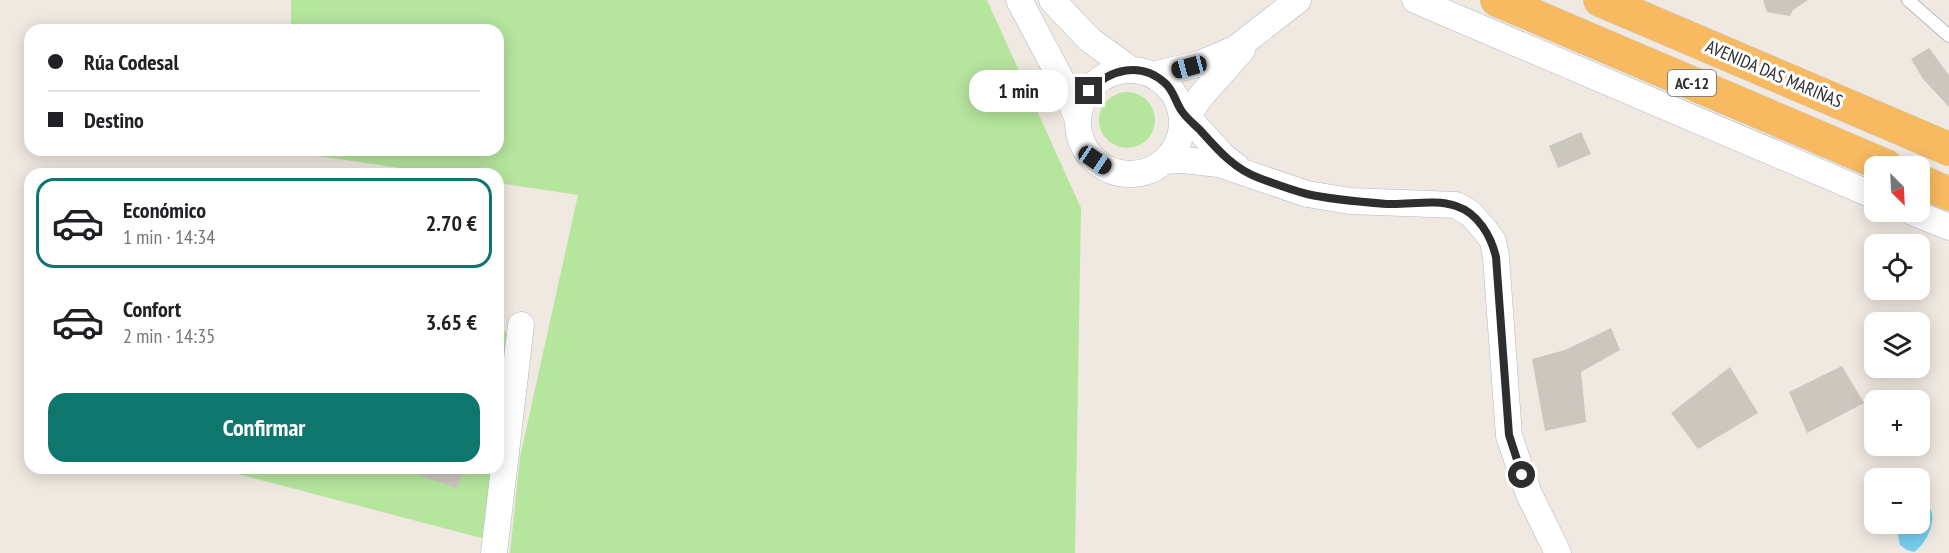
<!DOCTYPE html>
<html lang="es">
<head>
<meta charset="utf-8">
<style>
	body { margin:0; font-family:"PT Sans Narrow",sans-serif; background:#f6f6f6; color:#202124; height:100vh; display:flex; flex-direction:column; font-size:22px; white-space:nowrap }
	* { box-sizing:border-box; margin:0 }
	p { font-size:20px; color:#757577 }
	.icon { flex:none; width:33px; height:33px; fill:none; stroke:currentColor; stroke-width:2; stroke-linecap:round; stroke-linejoin:round }
	.map { position:relative; flex:1; overflow:hidden }
	.details { position:absolute; left:24px; top:168px; width:480px; height:306px; display:flex; flex-direction:column; background:#fff; border-radius:18px; box-shadow:0 3px 15px #0003 }
	.details>* { flex:none }
	.hud { position:absolute; left:24px; top:24px; width:480px; height:132px; border-radius:18px; box-shadow:0 3px 15px #0003; display:grid; align-content:center; height:132px; padding:0 24px; background:#fff }
	.needle { width:39px; rotate:156deg }
	.controls { position:absolute; left:1864px; top:156px; display:grid; gap:12px }
	.controls a { display:grid; place-items:center; width:66px; height:66px; border-radius:12px; background:#fff; box-shadow:0 3px 15px #0003; font-size:30px }
	.end { position:absolute; width:27px; height:27px; margin:-14px; border:8px solid #2e2e2e; background:#fff; box-shadow:0 0 0 3px #fff }
	.from { border-radius:50% }
	.bubble { position:absolute; height:42px; border-radius:18px; background:#fff; box-shadow:0 3px 15px #0003; font-size:20px; font-weight:800; line-height:42px; text-align:center }
	.car { position:absolute; width:18px; height:36px; margin:-18px -9px; border-radius:8px; box-shadow:0 0 4px 2px #0007; background:linear-gradient(#222 24%,#8ab4d8 0 40%,#222 0 76%,#8ab4d8 0 86%,#222 0) }
	.hud b { display:flex; align-items:center; gap:21px; height:57px; font-size:22px }
	.hud b+b { border-top:2px solid #e0e0e0 }
	.hud i { width:15px; height:15px; background:#202124 }
	ul { padding:10px 0 0; list-style:none }
	li { display:flex; align-items:center; gap:18px; height:90px; margin:0 12px 9px; padding:0 12px; border:3px solid transparent; border-radius:18px }
	li div { flex:1 }
	li b { display:block; font-size:22px }
	li em { font-style:normal; font-weight:800 }
	li.selected { border-color:#0f766e }
	li>.icon { width:54px; height:54px; stroke-width:1.5 }
	.button { display:flex; gap:12px; margin-top:auto; padding:12px 24px }
	.button a { flex:1; height:69px; border-radius:18px; background:#0f766e; color:#fff; font-size:24px; font-weight:800; line-height:69px; text-align:center }
	.map>svg:first-child { display:block }
	.green { fill:#b6e59e }
	.water { fill:#75cff0 }
	.building { fill:#cbc7bf }
	.lines { fill:none; stroke-linecap:round; stroke-linejoin:round }
	.service-casing { stroke:#b4b7c1; stroke-width:14 }
	.minor-casing { stroke:#b4b7c1; stroke-width:27 }
	.trunk-casing { stroke:#c9c9c9; stroke-width:34 }
	.service { stroke:#fff; stroke-width:12 }
	.minor { stroke:#fff; stroke-width:26 }
	.trunk { stroke:#f8ba60; stroke-width:33 }
	.route { stroke:#2e2e2e; stroke-width:8 }
	.labels { text-anchor:middle; stroke-width:6; stroke-linejoin:round; paint-order:stroke }
	.shield { fill:#fff; stroke:#6d6d6d; stroke-width:1.5 }
	.shield-label { font-size:16px; font-weight:bold; fill:#2e2e2e }
	.street-label { font-size:18px; fill:#2e2e2e; stroke:#fff }
</style>
</head>
<body>
<div class="map">
<svg width="1949" height="553" viewBox="0 0 1949 553">
	<rect width="100%" height="100%" fill="#efe9e1"/>
	<!-- green -->
	<path class="green" d="M291 0H987L1081 208 1075 553H510L520 457 578 195 498 183V174H439L292 152V150H498V30H291Z
		M1099 120a28 28 0 1 1 56 0a28 28 0 1 1-56 0Z
		M498 323 514 343 498 450Z
		M240 468H495L485 539 238 474Z"/>
	<!-- water -->
	<path class="water" d="M1920 500 1931 510C1936 523 1926 544 1914 552L1907 550 1900 545 1898 535 1904 524H1920Z"/>
	<!-- building -->
	<path class="building" d="M1763 0H1808L1793 10 1790 16 1767 12Z
		M1929 48 1949 75V107L1923 79 1911 59Z
		M1581 132 1591 154 1558 168 1549 146Z
		M1611 328 1620 350 1581 372 1586 422 1545 431 1532 359 1565 350Z
		M1842 366 1864 403 1807 433 1789 392Z
		M1730 367 1758 413 1698 449 1671 413Z
		M397 468H464L457 488Z"/>
	<g class="lines">
		<defs>
			<path id="service" d="M1908 0 1949 36"/>
			<path id="minor" d="M1019 0 1063 83 1078 120
				M1052 0 1090 40 1130 69
				M1415 0 1875 196
				M1078 122a52 52 0 1 1 104 0a52 52 0 1 1-104 0Z
				M1153 75 1202 63 1235 49 1298 0
				M1181 110 1224 157 1237 167
				M1182 124 1201 96 1242 50
				M1164 161 1183 160 1219 164 1307 194 1350 201 1456 205 1471 214 1484 229 1493 241 1496 257 1509 436 1529 494 1558 553
				M1912 212 1949 227
				M494 553 521 325"/>
			<path id="trunk" d="M1497 0 1886 166
				M1600 0 1949 149
				M1920 181 1949 194"/>
		</defs>
		<!-- service casing -->
		<use href="#service" class="service-casing"/>
		<!-- minor casing -->
		<use href="#minor" class="minor-casing"/>
		<!-- trunk casing -->
		<use href="#trunk" class="trunk-casing"/>
		<!-- service -->
		<use href="#service" class="service"/>
		<!-- minor -->
		<use href="#minor" class="minor"/>
		<!-- trunk -->
		<use href="#trunk" class="trunk"/>
	</g>
	<g class="lines">
		<!-- route -->
		<path class="route" d="M1089 91C1110 69 1141 61 1165 83 1174 91 1175 101 1181 110 1186 118 1194 124 1200 130 1218 150 1234 169 1259 178 1275 184 1291 190 1307 194 1333 200 1361 202 1388 204 1410 205 1435 199 1456 206 1478 213 1491 236 1496 257L1509 435 1522 475"/>
	</g>
	<g class="labels">
		<!-- shield labels -->
		<rect class="shield" x="1668" y="70" width="48" height="26" rx="4.5"/>
		<g class="shield-label">
			<text x="1692" y="89">AC-12</text>
		</g>
		<!-- street labels -->
		<g class="street-label">
			<text transform="translate(1774 74) rotate(23)" y="6">AVENIDA DAS MARIÑAS</text>
		</g>
	</g>
</svg>
<div class="controls">
<a><svg class="needle" viewBox="-14 -14 28 28"><path d="M0-13l5 13h-10z" fill="#e53935"/><path d="M0 13l5-13h-10z" fill="#757577"/></svg></a>
<a><svg class="icon" aria-label="locate" viewBox="0 0 24 24"><circle cx="12" cy="12" r="6"/><path d="M12 2v4M12 18v4M2 12h4M18 12h4"/></svg></a>
<a><svg class="icon" aria-label="layers" viewBox="0 0 24 24"><path d="M12 4l9 5-9 5-9-5zM3 14l9 5 9-5"/></svg></a>
<a>+</a>
<a>−</a>
</div>
<i class="end from" style="left:1522px;top:475px"></i>
<i class="end" style="left:1089px;top:91px"></i>
<div class="bubble" style="left:969px;top:70px;width:99px">1 min</div>
<i class="car" style="left:1189px;top:67px;rotate:255deg"></i>
<i class="car" style="left:1095px;top:160px;rotate:124deg"></i>
<div class="hud">
<b><i class="from"></i>Rúa Codesal</b>
<b><i></i>Destino</b>
</div>
<section class="details">
<ul>
<li class="selected"><svg class="icon" aria-label="car" viewBox="0 0 24 24"><path d="M5 17H2v-5l4-1 3-4h7l3 4 3 1v5h-3M9 17h6M6 11h13"/><circle cx="7" cy="17" r="2"/><circle cx="17" cy="17" r="2"/></svg><div><b>Económico</b><p>1 min · 14:34</p></div><em>2.70 €</em></li>
<li><svg class="icon" aria-label="car" viewBox="0 0 24 24"><path d="M5 17H2v-5l4-1 3-4h7l3 4 3 1v5h-3M9 17h6M6 11h13"/><circle cx="7" cy="17" r="2"/><circle cx="17" cy="17" r="2"/></svg><div><b>Confort</b><p>2 min · 14:35</p></div><em>3.65 €</em></li>
</ul>
<div class="button"><a>Confirmar</a></div>
</section>
</div>
</body>
</html>
